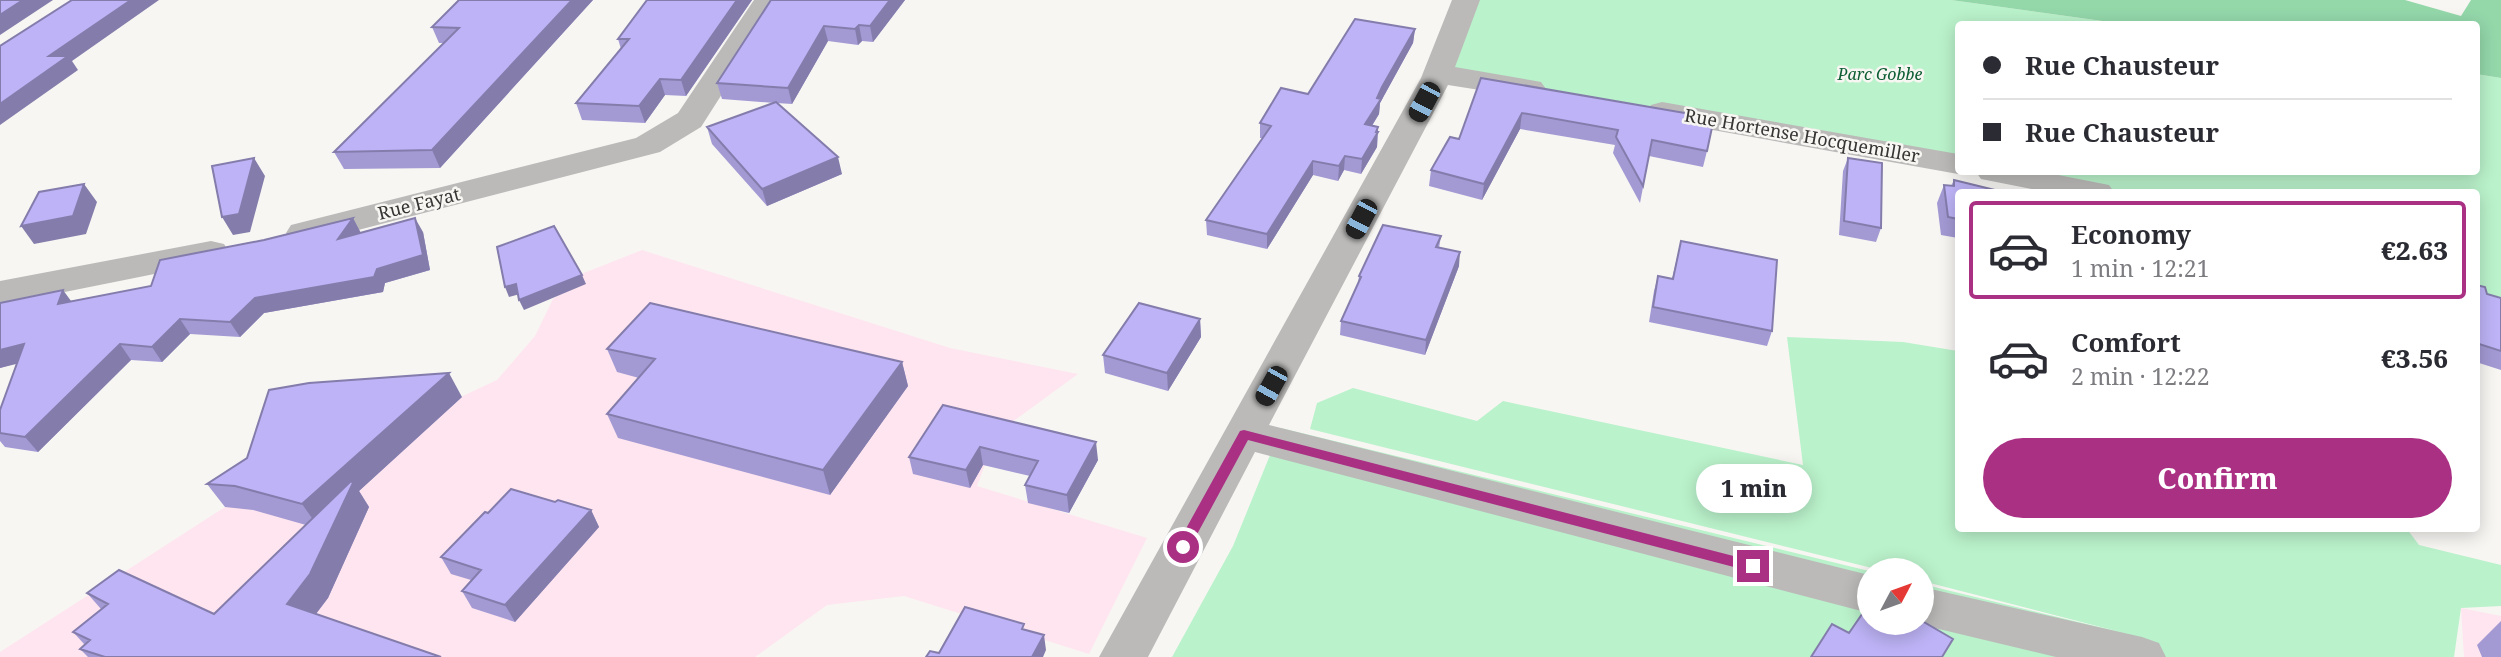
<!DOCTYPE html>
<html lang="en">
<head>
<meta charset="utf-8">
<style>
	body { margin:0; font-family:"Noto Serif",serif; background:#f2f2f3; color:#2b2b33; height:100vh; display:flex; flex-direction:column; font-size:26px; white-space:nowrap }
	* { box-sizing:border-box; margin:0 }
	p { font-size:23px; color:#7c7c81 }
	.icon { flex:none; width:38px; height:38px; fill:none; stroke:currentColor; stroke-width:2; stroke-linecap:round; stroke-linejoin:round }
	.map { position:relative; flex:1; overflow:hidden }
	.side { position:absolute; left:1955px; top:189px; width:525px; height:343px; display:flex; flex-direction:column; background:#fff; border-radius:7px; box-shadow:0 4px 18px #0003 }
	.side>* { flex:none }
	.top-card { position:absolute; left:1955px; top:21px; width:525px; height:154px; border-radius:7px; box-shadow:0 4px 18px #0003; display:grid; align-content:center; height:154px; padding:0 28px; background:#fff }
	.needle { width:46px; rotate:49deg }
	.controls { position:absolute; left:1857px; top:558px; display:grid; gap:14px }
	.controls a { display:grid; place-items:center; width:77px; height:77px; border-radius:50%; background:#fff; box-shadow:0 4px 18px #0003; font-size:35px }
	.end { position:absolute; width:32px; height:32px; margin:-16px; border:9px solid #aa3084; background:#fff; box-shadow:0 0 0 4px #fff }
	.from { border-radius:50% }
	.bubble { position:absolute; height:49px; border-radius:24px; background:#fff; box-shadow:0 4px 18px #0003; font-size:23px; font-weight:800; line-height:49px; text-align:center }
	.car { position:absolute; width:21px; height:42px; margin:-21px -10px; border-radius:9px; box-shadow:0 0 5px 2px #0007; background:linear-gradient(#222 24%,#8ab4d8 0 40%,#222 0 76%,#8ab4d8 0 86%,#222 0) }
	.top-card b { display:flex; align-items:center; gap:24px; height:66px; font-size:26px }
	.top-card b+b { border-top:2px solid #e1e1e2 }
	.top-card i { width:18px; height:18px; background:#2b2b33 }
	ul { padding:12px 0 0; list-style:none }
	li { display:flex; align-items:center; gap:21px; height:98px; margin:0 14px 10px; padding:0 14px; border:4px solid transparent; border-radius:7px }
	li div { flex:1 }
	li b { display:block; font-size:26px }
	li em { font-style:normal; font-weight:800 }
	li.current { border-color:#aa3084 }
	li>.icon { width:63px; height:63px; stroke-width:1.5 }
	.button { display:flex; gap:14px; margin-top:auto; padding:14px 28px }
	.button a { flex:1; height:80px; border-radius:42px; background:#aa3084; color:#fff; font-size:28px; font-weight:800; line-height:80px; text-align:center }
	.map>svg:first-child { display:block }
	.industrial { fill:#fee5ef }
	.green { fill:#baf2cb }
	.forest { fill:#94d8aa }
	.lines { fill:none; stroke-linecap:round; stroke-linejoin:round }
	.minor { fill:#bbbab9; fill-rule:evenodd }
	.wall { fill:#a39ad4 }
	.shaded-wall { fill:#847dac }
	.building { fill:#bdb3f6; stroke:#847dac; stroke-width:2 }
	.route { fill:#aa3084 }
	.labels { text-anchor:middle; stroke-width:5; stroke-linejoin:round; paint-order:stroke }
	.far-park-label { font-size:16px; font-style:italic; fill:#0e5e34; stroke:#f8f6f3 }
	.street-label { font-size:18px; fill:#373635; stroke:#f8f6f3 }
</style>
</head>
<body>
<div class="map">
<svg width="2501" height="657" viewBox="0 0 2501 657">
	<rect width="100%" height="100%" fill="#f8f6f3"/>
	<!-- industrial -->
	<path class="industrial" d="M642 250 950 348 1078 374 997 433 977 486 1147 538 1089 654 904 596 827 605 755 657H0V652L225 507 497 380 535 336 553 299 584 273Z
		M2461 608 2501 616V657H2464Z"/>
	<!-- green -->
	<path class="green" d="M1466 0H1951L2124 24H1958V164L1439 74Z
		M2476 74 2501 78V301L2476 293V192H2097L1993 172H2476Z
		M1787 337 1903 342 1958 351V528L2407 529 2419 545 2501 565V606L2461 608 2454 657H1172L1233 546 1281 428 1869 571V623H1922V584L2124 633 1922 581V570H1880L1310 429 1317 403 1353 388 1477 421 1503 401 1803 465Z"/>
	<!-- forest -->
	<path class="forest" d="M1951 0H2405L2461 16 2471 0H2501V78L2476 74V24H2124Z"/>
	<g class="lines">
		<!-- minor -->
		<path class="minor" d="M754 0H782L701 127 660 152 304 244 291 241 286 233 291 225 636 138 678 113Z
			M1452 0H1480L1455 67 1530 80 1541 82 1546 89 1541 96 1530 98 1448 85 1269 425 1869 575V613L1255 452 1148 657H1099L1421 78Z
			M1662 102 1958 154V172H1968L1958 174 1651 119 1646 112 1651 105Z
			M1976 172H2043L2109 185 2114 192H2047L1981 179Z
			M211 241 224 244 229 252 224 260 0 305V281Z
			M1922 587 2142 637 2159 643 2166 657H2056L1922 625 1916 623H1922Z"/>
	</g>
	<!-- wall -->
	<path class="wall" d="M459 0H593L440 168 344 169 334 152 444 43H439L432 27Z
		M647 0H752L686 96 665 95 645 123 582 120 576 103 621 49 618 39Z
		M771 0H905L873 42 862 41 858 45 828 41 792 104 776 103 842 174 767 206 712 144 707 127 775 103 722 99 717 83Z
		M1415 29 1413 43 1380 103 1379 114 1372 126 1378 127 1377 147 1361 174 1344 170 1338 181 1313 175 1267 249 1207 235 1206 220 1263 138H1260V123Z
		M1481 78 1707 151 1703 167 1649 156 1640 203 1613 153 1615 145 1520 129 1482 200 1429 186 1431 170 1459 139Z
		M1848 158 1881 228 1876 242 1839 235 1843 171Z
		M1954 180 1958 192V238L1941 235 1937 203 1944 185 1951 186Z
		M423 232 430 270 385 283 383 292 264 313 240 337 190 334 162 362 131 360 38 452 5 447 0 441V410L17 363 0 368V303L71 301 151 286 361 233Z
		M1441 236 1439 248 1459 266 1425 355 1340 335 1341 321 1358 283 1359 276Z
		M1681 241 1772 331 1767 346 1649 322 1654 291 1658 276 1672 279Z
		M2476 285 2487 294 2501 298V370L2476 362Z
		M1200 319 1201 337 1168 391 1105 373 1103 355Z
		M607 349 902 362 908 386 830 495 618 438 607 414 639 378 617 372Z
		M462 397 359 491 369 507 328 598 316 614 441 657H88L80 649 85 645 73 632 101 609 87 593 214 614 306 525 253 510 225 507 207 484Z
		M943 405 1098 460 1069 513 1028 503 1025 485 1030 476 983 465 970 488 913 474 909 457Z
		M555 502 591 510 599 527 515 622 472 608 462 591 471 580 451 574 441 557 488 513Z
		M2501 621V657H2482L2477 645Z"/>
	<!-- shaded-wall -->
	<path class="shaded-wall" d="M23 0H53L0 35V15Z
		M131 0H159L72 61 78 70 0 125V104L49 56Z
		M572 0H593L440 168 432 150Z
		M737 0H752L686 96 681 80Z
		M890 0H905L873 42 870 26Z
		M859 25 862 41 858 45 855 29Z
		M824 26 828 41 792 104 788 88Z
		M1415 29 1413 43 1380 103 1379 114 1364 138 1365 124 1382 87Z
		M660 79 665 95 645 123 639 106Z
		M1522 113 1520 129 1482 200 1484 184Z
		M1378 127 1377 147 1361 174 1362 159Z
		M1345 156 1344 170 1338 181 1339 166Z
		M838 157 842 174 767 206 762 189Z
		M254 158 265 176 250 232 233 235 222 217Z
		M1313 161V175L1267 249V234Z
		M84 184 97 202 86 234 34 244 21 226Z
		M353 218 361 233 338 239Z
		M415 218 423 232 430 270 385 283 383 292 264 313 240 337 230 322 255 298 377 269Z
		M1460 252 1459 266 1425 355 1426 340Z
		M582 275 586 284 524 310 519 300Z
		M516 284 520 294 509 297 505 287Z
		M63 290 74 305 58 304Z
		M180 319 190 334 162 362 152 347Z
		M1200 319 1201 337 1168 391 1167 373Z
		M24 344 36 359 0 368V350Z
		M120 344 131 360 38 452 25 437Z
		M902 362 908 386 830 495 823 470Z
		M449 373 462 397 359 491 369 507 328 598 305 628 287 604 319 528 302 504Z
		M1096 442 1098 460 1069 513 1067 495Z
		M980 447 983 465 970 488 966 470Z
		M591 510 599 527 515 622 505 605Z
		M1044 635 1046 650 1043 657H1032Z"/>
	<!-- building -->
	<path class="building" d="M0 0H23L0 15Z
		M72 0H131L49 56H68L0 104V46Z
		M459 0H572L432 150 334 152 459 28 432 27Z
		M647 0H737L681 80 660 79 639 106 576 103 629 39H618Z
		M771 0H890L870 26 859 25 855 29 824 26 788 88 717 83Z
		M1355 19 1415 29 1382 87 1377 98 1381 99 1365 124 1378 127 1376 132H1378L1362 159 1345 156 1339 166 1313 161 1267 234 1206 220 1271 126 1260 123 1281 88 1308 94Z
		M1481 78 1714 118 1707 151 1652 140 1643 186 1616 137 1618 130 1522 113 1484 184 1431 170 1450 137 1459 139Z
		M776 102 838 157 762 189 707 127Z
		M254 158 239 214 222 217 212 166Z
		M1848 158 1882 163 1881 228 1844 221Z
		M1954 180 2003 192H1958V219L1948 217 1944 185 1954 186Z
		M84 184 73 216 21 226 39 192Z
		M353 218 338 239 415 218 423 255 377 269 374 277 255 298 230 322 180 319 152 347 120 344 25 437 0 433V410L24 344 0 350V303L63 290 58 304 151 286 160 260 264 240Z
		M1383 225 1441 236 1436 247 1460 252 1426 340 1341 321 1361 277 1359 276Z
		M554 226 582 275 519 300 516 284 505 287 497 247Z
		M1681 241 1777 260 1772 331 1653 307 1658 276 1673 279Z
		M2476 285 2485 287 2487 294 2501 298V351L2476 343Z
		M650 303 902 362 823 470 607 414 655 359 607 349Z
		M1139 303 1200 319 1167 373 1103 355Z
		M449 373 302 504 235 486 207 484 247 458 269 390 309 383Z
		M943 405 1096 442 1067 495 1025 485 1038 461 980 447 966 470 909 457Z
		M351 481 353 483 310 574 287 604 441 657H105L80 649 90 640 73 632 108 604 87 593 119 570 214 614Z
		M511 489 555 502 558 500 591 510 505 605 462 591 481 570 441 557 485 512 488 513Z
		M1869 604V623H1922V621L1953 639 1942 657H1811L1832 624 1849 633Z
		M965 607 1024 624 1022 629 1044 635 1032 657H926L930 651 939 653Z"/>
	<!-- route -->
	<path class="route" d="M1244 430 1753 561 1760 566 1753 572 1248 440 1188 551H1178V543L1240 431Z"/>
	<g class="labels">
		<!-- far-park labels -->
		<g class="far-park-label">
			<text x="1880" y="80">Parc Gobbe</text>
		</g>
		<!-- street labels -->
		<g class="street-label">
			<text transform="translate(1802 136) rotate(10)" y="6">Rue Hortense Hocquemiller</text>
			<text transform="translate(419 204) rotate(-14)" y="6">Rue Fayat</text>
		</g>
	</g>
</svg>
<div class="controls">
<a><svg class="needle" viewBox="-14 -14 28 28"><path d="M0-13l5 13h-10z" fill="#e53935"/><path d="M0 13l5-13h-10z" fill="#7c7c81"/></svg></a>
</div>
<i class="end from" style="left:1183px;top:547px"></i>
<i class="end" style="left:1753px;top:566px"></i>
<div class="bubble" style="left:1696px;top:464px;width:116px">1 min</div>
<i class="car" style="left:1424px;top:102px;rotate:208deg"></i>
<i class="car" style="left:1361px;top:219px;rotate:208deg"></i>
<i class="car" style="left:1271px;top:386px;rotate:209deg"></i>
<div class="top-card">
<b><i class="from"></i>Rue Chausteur</b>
<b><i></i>Rue Chausteur</b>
</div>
<section class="side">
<ul>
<li class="current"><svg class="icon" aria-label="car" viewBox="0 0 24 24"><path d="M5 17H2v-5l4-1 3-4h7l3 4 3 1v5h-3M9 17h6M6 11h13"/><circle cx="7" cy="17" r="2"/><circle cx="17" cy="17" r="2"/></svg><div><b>Economy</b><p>1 min · 12:21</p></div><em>€2.63</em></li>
<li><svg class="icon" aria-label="car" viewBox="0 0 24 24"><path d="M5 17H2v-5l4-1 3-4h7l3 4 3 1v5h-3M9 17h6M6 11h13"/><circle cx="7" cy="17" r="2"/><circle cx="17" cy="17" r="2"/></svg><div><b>Comfort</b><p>2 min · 12:22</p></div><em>€3.56</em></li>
</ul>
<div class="button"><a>Confirm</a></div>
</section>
</div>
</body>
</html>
